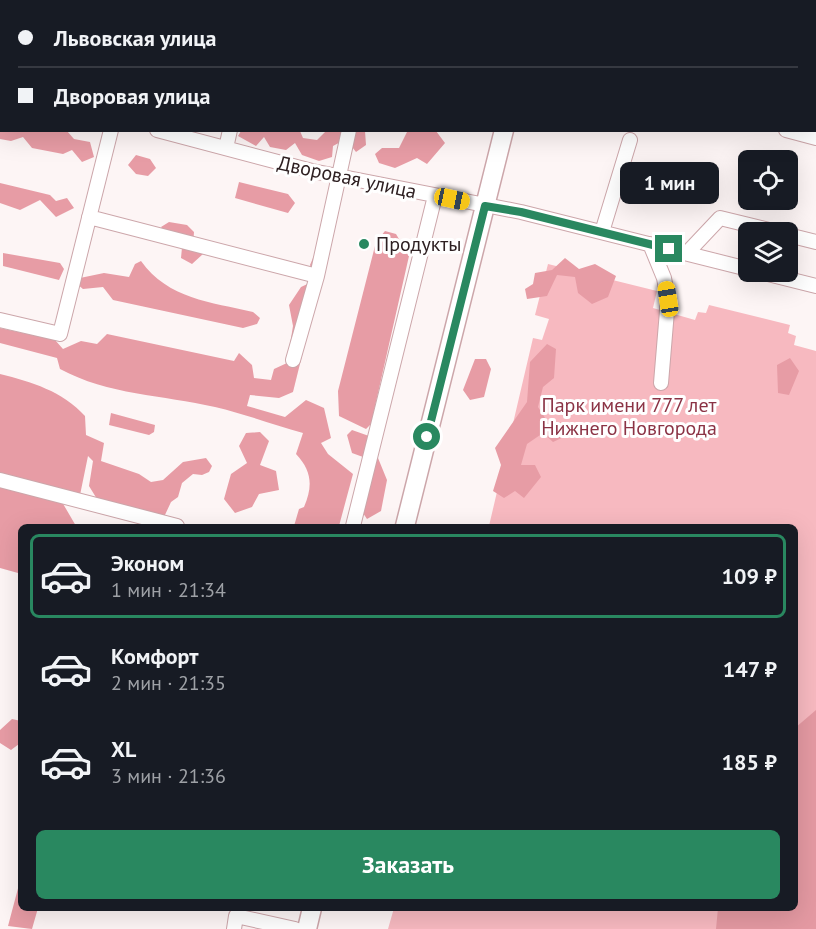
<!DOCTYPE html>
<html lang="ru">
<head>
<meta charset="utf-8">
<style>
	body { margin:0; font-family:"PT Sans",sans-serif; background:#20242c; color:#f1f3f6; height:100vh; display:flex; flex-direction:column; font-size:22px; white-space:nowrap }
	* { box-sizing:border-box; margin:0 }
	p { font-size:20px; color:#9ea1a6 }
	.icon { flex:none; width:33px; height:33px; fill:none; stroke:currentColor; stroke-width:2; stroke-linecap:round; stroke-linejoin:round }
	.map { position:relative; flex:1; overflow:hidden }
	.sheet { position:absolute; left:18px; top:524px; width:780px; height:387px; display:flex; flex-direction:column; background:#171b24; border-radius:9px; box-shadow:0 6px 24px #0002 }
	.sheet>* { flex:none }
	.hud { position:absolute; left:0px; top:0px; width:816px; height:132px; box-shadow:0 6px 24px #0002; display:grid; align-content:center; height:132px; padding:0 18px; background:#171b24 }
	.fabs { position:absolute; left:738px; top:150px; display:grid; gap:12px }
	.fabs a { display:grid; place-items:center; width:60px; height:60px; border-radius:9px; background:#171b24; box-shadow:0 6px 24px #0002; font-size:30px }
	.end { position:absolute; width:27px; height:27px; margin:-14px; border:8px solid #298860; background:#fff; box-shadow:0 0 0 3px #fff }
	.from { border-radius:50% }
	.bubble { position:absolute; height:42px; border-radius:9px; background:#171b24; box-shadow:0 6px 24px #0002; font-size:20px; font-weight:700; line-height:42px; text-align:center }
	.car { position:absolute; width:18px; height:36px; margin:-18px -9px; border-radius:8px; box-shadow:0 0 4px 2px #0007; background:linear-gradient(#f5c518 24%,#345 0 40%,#f5c518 0 76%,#345 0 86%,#f5c518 0) }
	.hud b { display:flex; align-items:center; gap:21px; height:57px; font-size:22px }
	.hud b+b { border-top:2px solid #363941 }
	.hud i { width:15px; height:15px; background:#f1f3f6 }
	ul { padding:10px 0 0; list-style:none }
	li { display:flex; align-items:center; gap:18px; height:84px; margin:0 12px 9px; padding:0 6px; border:3px solid transparent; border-radius:9px }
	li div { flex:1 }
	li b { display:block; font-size:22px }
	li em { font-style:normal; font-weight:700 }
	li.on { border-color:#298860 }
	li>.icon { width:54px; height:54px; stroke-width:1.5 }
	.cta { display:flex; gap:12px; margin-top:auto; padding:12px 18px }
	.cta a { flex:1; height:69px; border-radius:9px; background:#298860; color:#fff; font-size:24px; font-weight:700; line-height:69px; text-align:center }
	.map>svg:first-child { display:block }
	.green { fill:#f7b9c0 }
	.forest { fill:#e79ca5 }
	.water { fill:#e499a2 }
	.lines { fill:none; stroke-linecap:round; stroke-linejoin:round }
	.minor-casing { stroke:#cca6aa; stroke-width:16 }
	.major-casing { stroke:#cca6aa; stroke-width:21 }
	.minor { stroke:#fff; stroke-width:14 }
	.major { stroke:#fff; stroke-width:18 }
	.route { stroke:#298860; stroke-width:8 }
	.poi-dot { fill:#298860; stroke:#fff; stroke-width:2 }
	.labels { text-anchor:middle; stroke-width:6; stroke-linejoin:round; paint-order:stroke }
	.street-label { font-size:20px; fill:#2e2022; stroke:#fff }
	.poi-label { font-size:20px; fill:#2e2022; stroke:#fff; text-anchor:start }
	.park-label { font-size:20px; fill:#8b3345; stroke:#fff }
</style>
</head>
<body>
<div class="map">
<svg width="816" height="929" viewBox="0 0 816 929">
	<rect width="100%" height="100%" fill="#fdf5f5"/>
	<!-- green -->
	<path class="green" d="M548 264 657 291 653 308 695 320 698 312 706 313 709 305 790 325 788 333 796 336 794 345 816 351V929H388L394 908H795V526H489L533 338 542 340 549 319 535 315Z"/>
	<!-- forest -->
	<path class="forest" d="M0 119 2 130 67 131 74 139 90 142 94 157 82 162 72 150 63 154 32 148 23 137 11 141 0 139Z
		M408 130 436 131 445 143 427 164 417 158 395 168 379 163 375 154 382 148H399Z
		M241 131H300L303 138 317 140 326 131H365L366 145 356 152 346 139 333 146 332 157 319 161 302 155 295 143 286 150 270 147 264 137 256 146 238 136Z
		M136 155 150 159 156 168 148 176 136 174 128 165Z
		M239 182 288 194 295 203 288 213 235 198Z
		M0 183 50 195 56 201 67 198 74 208 56 217 40 200 20 210 0 203Z
		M169 222 187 225 194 232 193 246 203 254 192 264 181 258 183 237 166 234 161 227Z
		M385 231 396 234 409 256 371 424 366 429 339 416 338 391 376 242Z
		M329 247 293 392 279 398 250 395 247 406 285 417 306 400 324 408 331 438 321 443 328 454 353 474 339 526H294L299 509 304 507C313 486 312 471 296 454L303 433C274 425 245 414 215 407 163 395 108 395 60 369L57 358 0 343V328L55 340 63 349 81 341 97 344 107 334 234 361 239 353 252 365 254 378 271 380 274 369 287 363 293 326 289 305 301 287 316 280 310 265 316 251Z
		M3 253 60 263 64 269 59 280 3 266Z
		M565 258 579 269 595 264 616 276 608 297 592 304 578 293 575 277 557 275 547 296 527 299 525 289 533 284 535 273 552 270Z
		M141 261C168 299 211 302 253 312L260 318 257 324 243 328 113 300 103 287 83 289 77 284 80 278 104 273 129 277 135 264Z
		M547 344 556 349 554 378 543 387 538 407 549 424 565 422 566 436 553 442 543 433 527 444 521 465H535L541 477 524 498 515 491 504 498 493 491 501 465 495 448 527 402 530 362Z
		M790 358 799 371 789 395 778 393 777 365Z
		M475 359H486L491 369 484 397 470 400 463 390Z
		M0 374C32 382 62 391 85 416L86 435 104 443 101 461 139 474 151 482 163 480 183 462 206 458 212 466 209 472 202 475 193 474 182 483 178 497 171 502 164 517 97 499 89 486 93 461 88 456 80 495 0 476Z
		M111 413 155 425 154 432 149 435 109 425Z
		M352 430 369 436 387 480 381 511 367 519 357 504 364 466 363 457 352 453 347 435Z
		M260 432 269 441 260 465 276 471 279 490 259 494 252 507 235 513 224 499 231 474 247 463 239 446 246 433Z
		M0 484 62 502 76 526H21V577L18 573 0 568Z
		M12 719 21 721V746L19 744 11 750 0 743V730Z
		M21 877V908H38L32 929 8 926Z"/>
	<!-- water -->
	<path class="water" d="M816 710V929H716L718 908H795V728Z"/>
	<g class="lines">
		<defs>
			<path id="minor" d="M2 0 9 2
				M43 0 44 2
				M385 2 386 0
				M740 2V0
				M814 18H816
				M0 90H2
				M157 130 312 171 521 212 748 269
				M786 130 816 138
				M226 148 230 130
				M89 217 317 276
				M602 232 630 140
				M788 235 816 242
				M650 244 664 278 668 299 661 383
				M687 253 720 218 777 232
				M760 272 816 286
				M0 320 60 334 111 130
				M293 360 317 276 349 130
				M0 480 177 526
				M353 526 435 196
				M234 929 236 916 295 929"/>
			<path id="major" d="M538 2V0
				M405 526 504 130
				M307 929 312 908"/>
		</defs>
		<!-- minor casing -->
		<use href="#minor" class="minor-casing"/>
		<!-- major casing -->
		<use href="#major" class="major-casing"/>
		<!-- minor -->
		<use href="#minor" class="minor"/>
		<!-- major -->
		<use href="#major" class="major"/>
	</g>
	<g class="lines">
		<!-- route -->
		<path class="route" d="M427 437 485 206 521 212 669 249"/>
	</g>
	<!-- markers -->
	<circle class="poi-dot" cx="364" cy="244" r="6"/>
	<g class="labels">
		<!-- street labels -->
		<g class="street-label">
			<text transform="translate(347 177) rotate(12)" y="7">Дворовая улица</text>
		</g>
		<!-- poi labels -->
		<g class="poi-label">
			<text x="376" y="251">Продукты</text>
		</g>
		<!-- park labels -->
		<g class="park-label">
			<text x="629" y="412">Парк имени 777 лет<tspan x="629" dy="23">Нижнего Новгорода</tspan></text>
		</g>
	</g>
</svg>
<div class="fabs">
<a><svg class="icon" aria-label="locate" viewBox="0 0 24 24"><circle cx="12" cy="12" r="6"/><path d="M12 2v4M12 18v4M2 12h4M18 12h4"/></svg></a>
<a><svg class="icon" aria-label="layers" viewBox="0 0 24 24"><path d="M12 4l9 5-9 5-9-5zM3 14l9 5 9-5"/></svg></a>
</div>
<i class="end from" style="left:427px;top:437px"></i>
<i class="end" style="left:669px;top:249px"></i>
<div class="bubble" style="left:620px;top:162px;width:99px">1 мин</div>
<i class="car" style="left:452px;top:199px;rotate:102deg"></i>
<i class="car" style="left:668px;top:299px;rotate:351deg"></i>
<div class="hud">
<b><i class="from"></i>Львовская улица</b>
<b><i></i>Дворовая улица</b>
</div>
<section class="sheet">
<ul>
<li class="on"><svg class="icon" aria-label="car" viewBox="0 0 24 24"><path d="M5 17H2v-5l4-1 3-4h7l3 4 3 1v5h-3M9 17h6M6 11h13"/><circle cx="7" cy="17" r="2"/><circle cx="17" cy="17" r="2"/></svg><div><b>Эконом</b><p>1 мин · 21:34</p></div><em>109 ₽</em></li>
<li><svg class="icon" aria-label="car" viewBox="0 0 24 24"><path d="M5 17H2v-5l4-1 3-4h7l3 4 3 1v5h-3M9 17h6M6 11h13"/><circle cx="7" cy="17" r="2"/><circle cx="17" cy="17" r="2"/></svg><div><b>Комфорт</b><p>2 мин · 21:35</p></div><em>147 ₽</em></li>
<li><svg class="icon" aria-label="car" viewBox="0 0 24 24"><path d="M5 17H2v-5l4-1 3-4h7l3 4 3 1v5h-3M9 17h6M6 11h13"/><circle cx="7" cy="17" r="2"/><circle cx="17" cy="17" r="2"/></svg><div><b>XL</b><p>3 мин · 21:36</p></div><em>185 ₽</em></li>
</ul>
<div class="cta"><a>Заказать</a></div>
</section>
</div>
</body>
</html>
